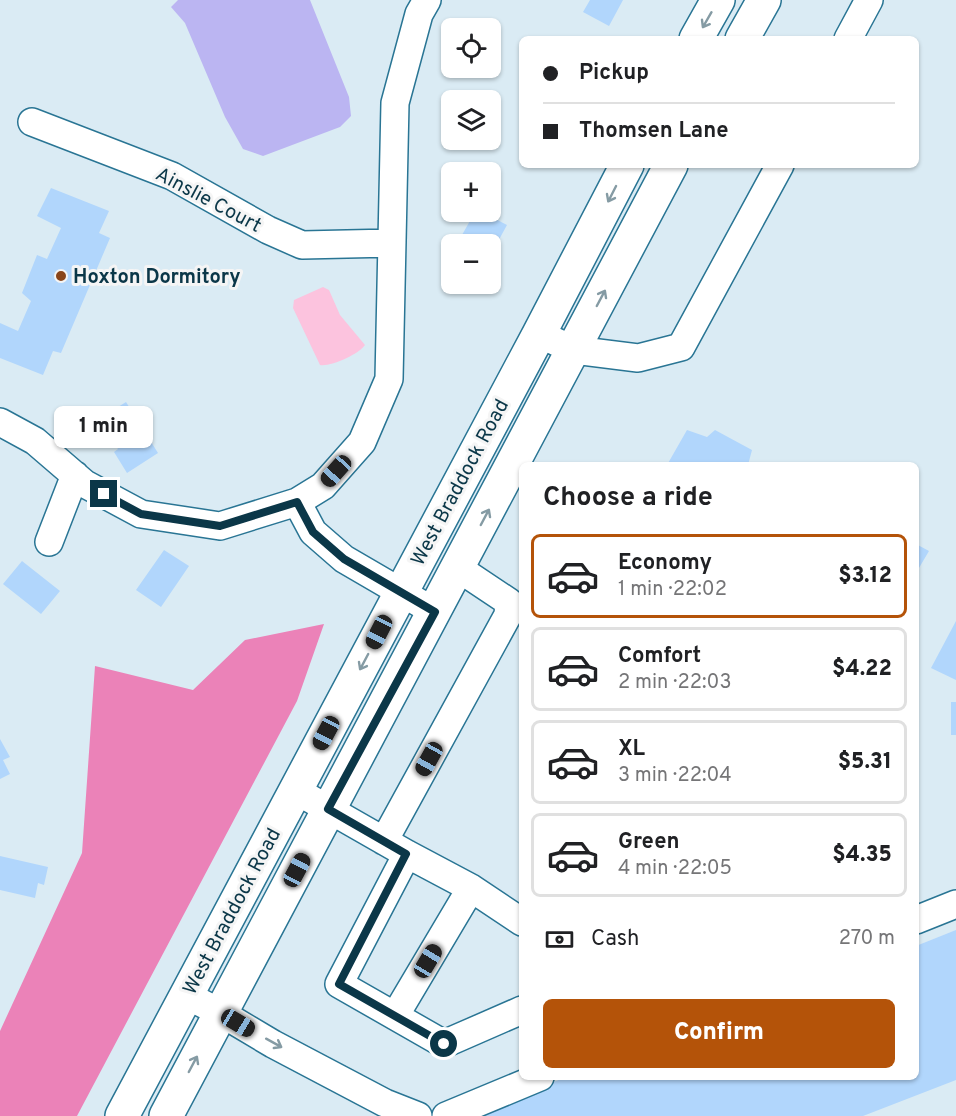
<!DOCTYPE html>
<html lang="en">
<head>
<meta charset="utf-8">
<style>
	body { margin:0; font-family:Overpass,sans-serif; background:#f2f2f2; color:#202124; height:100vh; display:flex; flex-direction:column; font-size:22px; white-space:nowrap }
	* { box-sizing:border-box; margin:0 }
	p { font-size:20px; color:#757577 }
	.icon { flex:none; width:33px; height:33px; fill:none; stroke:currentColor; stroke-width:2; stroke-linecap:round; stroke-linejoin:round }
	.map { position:relative; flex:1; overflow:hidden }
	.drawer { position:absolute; left:519px; top:462px; width:400px; height:618px; display:flex; flex-direction:column; background:#fff; border-radius:9px; box-shadow:0 2px 4px #0004 }
	.drawer>* { flex:none }
	.banner { position:absolute; left:519px; top:36px; width:400px; height:132px; border-radius:9px; box-shadow:0 2px 4px #0004; display:grid; align-content:center; height:132px; padding:0 24px; background:#fff }
	.tools { position:absolute; left:441px; top:18px; display:grid; gap:12px }
	.tools a { display:grid; place-items:center; width:60px; height:60px; border-radius:9px; background:#fff; box-shadow:0 2px 4px #0004; font-size:30px }
	.end { position:absolute; width:27px; height:27px; margin:-14px; border:8px solid #0b3748; background:#fff; box-shadow:0 0 0 3px #fff }
	.from { border-radius:50% }
	.bubble { position:absolute; height:42px; border-radius:9px; background:#fff; box-shadow:0 2px 4px #0004; font-size:20px; font-weight:800; line-height:42px; text-align:center }
	.car { position:absolute; width:18px; height:36px; margin:-18px -9px; border-radius:8px; box-shadow:0 0 4px 2px #0007; background:linear-gradient(#222 24%,#8ab4d8 0 40%,#222 0 76%,#8ab4d8 0 86%,#222 0) }
	.banner b { display:flex; align-items:center; gap:21px; height:57px; font-size:22px }
	.banner b+b { border-top:2px solid #e0e0e0 }
	.banner i { width:15px; height:15px; background:#202124 }
	ul { padding:0; list-style:none }
	li { display:flex; align-items:center; gap:18px; height:84px; margin:0 12px 9px; padding:0 12px; border:3px solid #e0e0e0; border-radius:9px }
	li div { flex:1 }
	li b { display:block; font-size:22px }
	li em { font-style:normal; font-weight:800 }
	li.on { border-color:#b45309 }
	li>.icon { width:54px; height:54px; stroke-width:1.5 }
	h2 { padding:0 24px; font-size:27px; line-height:72px }
	.pay { display:flex; align-items:center; gap:15px; height:66px; padding:0 24px; font-size:22px }
	.pay p { margin-inline-start:auto }
	.cta { display:flex; gap:12px; margin-top:auto; padding:12px 24px }
	.cta a { flex:1; height:69px; border-radius:9px; background:#b45309; color:#fff; font-size:24px; font-weight:800; line-height:69px; text-align:center }
	.map>svg:first-child { display:block }
	.green { fill:#fcc3de }
	.forest { fill:#eb82b8 }
	.water { fill:#bbb5f2 }
	.building { fill:#b1d6fc }
	.lines { fill:none; stroke-linecap:round; stroke-linejoin:round }
	.minor-casing { stroke:#297594; stroke-width:30 }
	.major-casing { stroke:#297594; stroke-width:36 }
	.minor { stroke:#fff; stroke-width:27 }
	.major { stroke:#fff; stroke-width:33 }
	.oneway { stroke:#859ba4 }
	.route { stroke:#0b3748; stroke-width:8 }
	.poi-dot { fill:#89451a; stroke:#f5f5f5; stroke-width:2 }
	.labels { text-anchor:middle; stroke-width:6; stroke-linejoin:round; paint-order:stroke }
	.street-label { font-size:20px; fill:#0b3748; stroke:#f5f5f5 }
	.poi-label { font-size:20px; font-weight:bold; fill:#0b3748; stroke:#f5f5f5; text-anchor:start }
</style>
</head>
<body>
<div class="map">
<svg width="956" height="1116" viewBox="0 0 956 1116">
	<rect width="100%" height="100%" fill="#daebf4"/>
	<!-- green -->
	<path class="green" d="M323 287 329 290 340 315 365 345C359 354 331 367 320 365L293 308 294 300Z"/>
	<!-- forest -->
	<path class="forest" d="M324 624 297 701 77 1116H0V1031L82 853 95 666 193 690 245 640Z"/>
	<!-- water -->
	<path class="water" d="M178 0H310L349 97 351 116 340 127 263 156 243 149 225 117 185 23 171 7Z"/>
	<!-- building -->
	<path class="building" d="M590 0H623L609 26 583 12Z
		M51 188 109 211 99 233 110 238 61 353 53 351 43 375 0 358V323L18 331 31 301 22 293 37 255 47 259 61 228 37 216Z
		M475 212H482L507 225 490 256V244H463L458 242Z
		M126 402 158 453 127 473 114 452 118 449 99 419Z
		M687 430 707 437 715 430 752 450 748 465H667Z
		M916 544 929 551 916 573Z
		M164 550 189 566 161 607 136 590Z
		M22 561 60 591 41 614 3 584Z
		M956 621V680L931 668Z
		M951 702H956V735H951Z
		M0 739 10 757 3 760 10 774 0 779Z
		M0 856 48 867 44 885 38 883 35 898 0 890Z
		M956 930V1080L863 1116H471L566 1077H916V946Z"/>
	<g class="lines">
		<defs>
			<path id="minor" d="M848 39 869 0
				M32 122 172 176 268 230 302 245 392 243
				M539 334 574 350 638 358 681 347 780 165
				M0 422 35 441 85 484 141 514 220 526 297 502 323 486 362 442 389 379 395 103 419 14 427 0
				M297 502 313 532 344 559 435 612
				M49 542 75 475
				M295 790 407 854 471 888 522 922
				M384 841 508 615 509 602 458 568
				M407 854 339 984 444 1044 522 1010
				M916 920 956 904
				M186 995 221 1013 273 1044 385 1103 418 1116
				M395 1016 471 888
				M446 1116 540 1077"/>
			<path id="major" d="M696 39 718 0
				M742 39 764 0
				M122 1116 539 334 627 165
				M166 1116 671 165"/>
		</defs>
		<!-- minor casing -->
		<use href="#minor" class="minor-casing"/>
		<!-- major casing -->
		<use href="#major" class="major-casing"/>
		<!-- minor -->
		<use href="#minor" class="minor"/>
		<!-- major -->
		<use href="#major" class="major"/>
	</g>
	<!-- one-way arrows -->
	<defs><path id="oneway-shaft" d="M-6 0H5M1.5-3L5.5 0L1.5 3" fill="none" stroke-width="1.6" stroke-linecap="round" stroke-linejoin="round" transform="scale(1.5)"/></defs>
	<g class="oneway">
		<use href="#oneway-shaft" transform="translate(707 20) rotate(120)"/>
		<use href="#oneway-shaft" transform="translate(612 194) rotate(117)"/>
		<use href="#oneway-shaft" transform="translate(601 298) rotate(-62)"/>
		<use href="#oneway-shaft" transform="translate(485 517) rotate(-62)"/>
		<use href="#oneway-shaft" transform="translate(364 662) rotate(118)"/>
		<use href="#oneway-shaft" transform="translate(274 1043) rotate(29)"/>
		<use href="#oneway-shaft" transform="translate(193 1064) rotate(-62)"/>
	</g>
	<g class="lines">
		<!-- route -->
		<path class="route" d="M104 494 141 514 220 526 297 502 313 532 344 559 435 612 328 809 406 854 339 984 444 1044"/>
	</g>
	<!-- markers -->
	<circle class="poi-dot" cx="61" cy="276" r="6"/>
	<g class="labels">
		<!-- street labels -->
		<g class="street-label">
			<text transform="translate(209 199) rotate(28)" y="7">Ainslie Court</text>
			<text transform="translate(459 482) rotate(-62)" y="7">West Braddock Road</text>
			<text transform="translate(231 911) rotate(-62)" y="7">West Braddock Road</text>
		</g>
		<!-- poi labels -->
		<g class="poi-label">
			<text x="73" y="283">Hoxton Dormitory</text>
		</g>
	</g>
</svg>
<div class="tools">
<a><svg class="icon" aria-label="locate" viewBox="0 0 24 24"><circle cx="12" cy="12" r="6"/><path d="M12 2v4M12 18v4M2 12h4M18 12h4"/></svg></a>
<a><svg class="icon" aria-label="layers" viewBox="0 0 24 24"><path d="M12 4l9 5-9 5-9-5zM3 14l9 5 9-5"/></svg></a>
<a>+</a>
<a>−</a>
</div>
<i class="end from" style="left:444px;top:1044px"></i>
<i class="end" style="left:104px;top:494px"></i>
<div class="bubble" style="left:54px;top:406px;width:99px">1 min</div>
<i class="car" style="left:336px;top:471px;rotate:222deg"></i>
<i class="car" style="left:379px;top:632px;rotate:207deg"></i>
<i class="car" style="left:326px;top:733px;rotate:208deg"></i>
<i class="car" style="left:429px;top:759px;rotate:209deg"></i>
<i class="car" style="left:297px;top:870px;rotate:28deg"></i>
<i class="car" style="left:428px;top:961px;rotate:31deg"></i>
<i class="car" style="left:238px;top:1023px;rotate:121deg"></i>
<div class="banner">
<b><i class="from"></i>Pickup</b>
<b><i></i>Thomsen Lane</b>
</div>
<section class="drawer">
<h2>Choose a ride</h2>
<ul>
<li class="on"><svg class="icon" aria-label="car" viewBox="0 0 24 24"><path d="M5 17H2v-5l4-1 3-4h7l3 4 3 1v5h-3M9 17h6M6 11h13"/><circle cx="7" cy="17" r="2"/><circle cx="17" cy="17" r="2"/></svg><div><b>Economy</b><p>1 min · 22:02</p></div><em>$3.12</em></li>
<li><svg class="icon" aria-label="car" viewBox="0 0 24 24"><path d="M5 17H2v-5l4-1 3-4h7l3 4 3 1v5h-3M9 17h6M6 11h13"/><circle cx="7" cy="17" r="2"/><circle cx="17" cy="17" r="2"/></svg><div><b>Comfort</b><p>2 min · 22:03</p></div><em>$4.22</em></li>
<li><svg class="icon" aria-label="car" viewBox="0 0 24 24"><path d="M5 17H2v-5l4-1 3-4h7l3 4 3 1v5h-3M9 17h6M6 11h13"/><circle cx="7" cy="17" r="2"/><circle cx="17" cy="17" r="2"/></svg><div><b>XL</b><p>3 min · 22:04</p></div><em>$5.31</em></li>
<li><svg class="icon" aria-label="car" viewBox="0 0 24 24"><path d="M5 17H2v-5l4-1 3-4h7l3 4 3 1v5h-3M9 17h6M6 11h13"/><circle cx="7" cy="17" r="2"/><circle cx="17" cy="17" r="2"/></svg><div><b>Green</b><p>4 min · 22:05</p></div><em>$4.35</em></li>
</ul>
<div class="pay"><svg class="icon" aria-label="cash" viewBox="0 0 24 24"><path d="M3 7h18v10H3z"/><circle cx="12" cy="12" r="2"/></svg>Cash<p>270 m</p></div>
<div class="cta"><a>Confirm</a></div>
</section>
</div>
</body>
</html>
